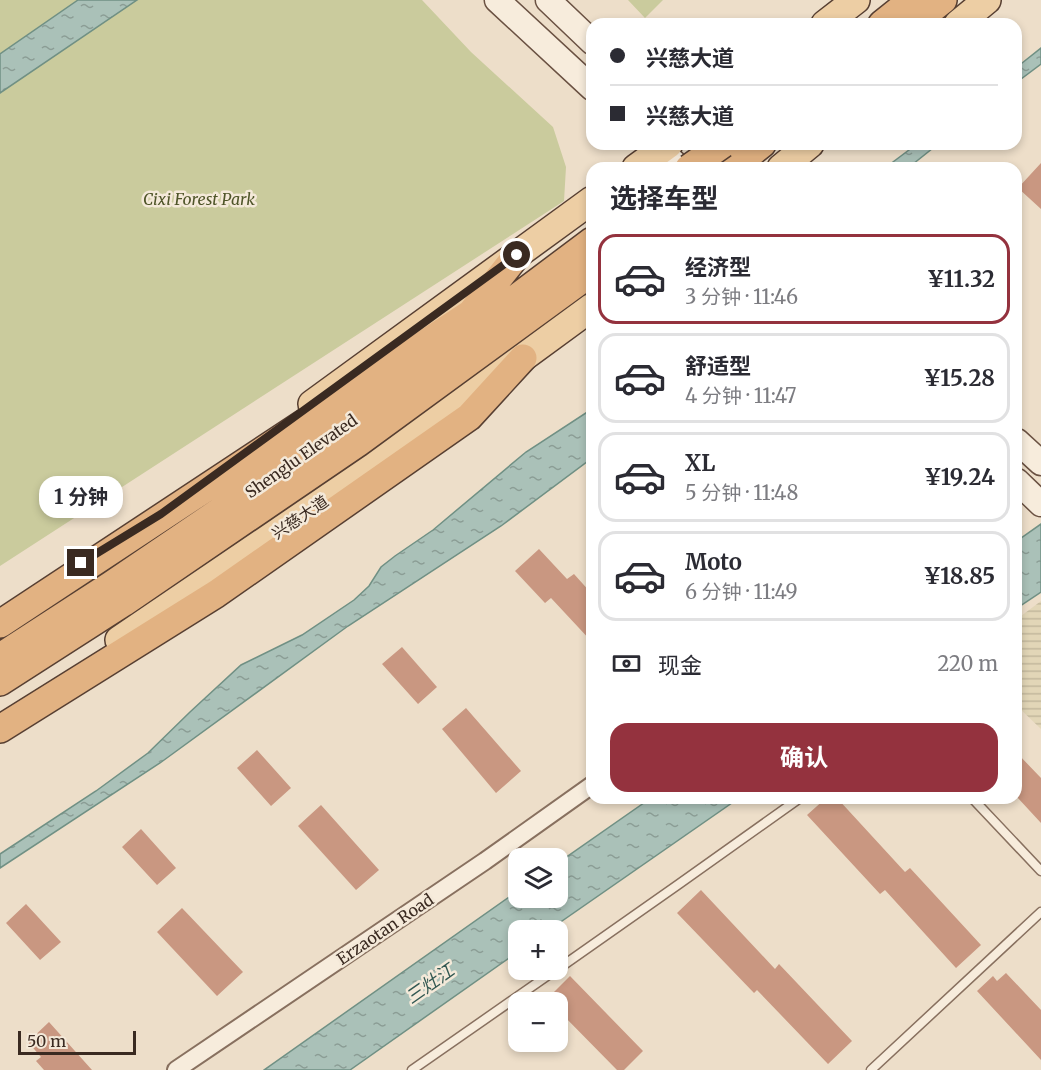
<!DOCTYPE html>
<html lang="zh">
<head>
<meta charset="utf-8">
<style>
	body { margin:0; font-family:Merriweather,"Noto Sans SC",serif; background:#f2f2f3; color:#2b2b33; height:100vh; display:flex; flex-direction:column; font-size:22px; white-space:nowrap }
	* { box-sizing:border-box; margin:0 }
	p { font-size:20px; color:#7c7c81 }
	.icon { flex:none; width:33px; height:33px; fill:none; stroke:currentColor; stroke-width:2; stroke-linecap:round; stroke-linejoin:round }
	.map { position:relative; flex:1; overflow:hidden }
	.drawer { position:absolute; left:586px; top:162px; width:436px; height:642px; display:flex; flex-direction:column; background:#fff; border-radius:18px; box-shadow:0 3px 9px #0003 }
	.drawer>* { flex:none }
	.guide { position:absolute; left:586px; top:18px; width:436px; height:132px; border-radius:18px; box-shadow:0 3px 9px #0003; display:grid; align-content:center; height:132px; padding:0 24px; background:#fff }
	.tools { position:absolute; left:508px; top:848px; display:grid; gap:12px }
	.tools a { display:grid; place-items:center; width:60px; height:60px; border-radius:12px; background:#fff; box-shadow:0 3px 9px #0003; font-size:30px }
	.scale { position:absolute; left:18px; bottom:15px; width:118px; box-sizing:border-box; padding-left:6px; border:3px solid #3a2a21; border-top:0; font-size:16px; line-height:21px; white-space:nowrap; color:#3a2a21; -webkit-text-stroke:4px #f4e9d9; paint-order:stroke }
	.end { position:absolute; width:27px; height:27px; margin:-14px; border:8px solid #3a2a21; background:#fff; box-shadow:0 0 0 3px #fff }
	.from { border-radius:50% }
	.bubble { position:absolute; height:42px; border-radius:18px; background:#fff; box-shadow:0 3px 9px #0003; font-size:20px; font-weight:700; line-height:42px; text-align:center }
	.guide b { display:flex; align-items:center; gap:21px; height:57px; font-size:22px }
	.guide b+b { border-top:2px solid #e1e1e2 }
	.guide i { width:15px; height:15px; background:#2b2b33 }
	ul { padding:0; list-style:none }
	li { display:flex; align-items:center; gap:18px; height:90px; margin:0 12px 9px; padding:0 12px; border:3px solid #e1e1e2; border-radius:18px }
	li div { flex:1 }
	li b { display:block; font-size:22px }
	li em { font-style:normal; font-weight:700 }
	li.current { border-color:#94323e }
	li>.icon { width:54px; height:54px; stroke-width:1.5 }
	h2 { padding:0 24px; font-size:27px; line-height:72px }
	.pay { display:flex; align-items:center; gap:15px; height:66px; padding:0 24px; font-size:22px }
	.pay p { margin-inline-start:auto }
	.primary-button { display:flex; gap:12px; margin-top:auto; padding:12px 24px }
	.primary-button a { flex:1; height:69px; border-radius:18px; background:#94323e; color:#fff; font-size:24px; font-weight:700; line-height:69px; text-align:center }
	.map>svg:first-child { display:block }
	.farmland { fill:url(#farmland-rules) }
	.green { fill:#cacb9d }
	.water { fill:url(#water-ripples); stroke:#709084; stroke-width:1.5 }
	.building { fill:#c99781 }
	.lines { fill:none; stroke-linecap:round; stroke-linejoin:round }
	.service-casing { stroke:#88705f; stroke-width:11 }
	.minor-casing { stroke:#88705f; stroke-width:20 }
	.secondary-casing { stroke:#6a5142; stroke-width:27 }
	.primary-casing { stroke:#573f32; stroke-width:30 }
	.trunk-casing { stroke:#573f32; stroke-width:30 }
	.service { stroke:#f7ecdc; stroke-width:8 }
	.minor { stroke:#f7ecdc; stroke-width:16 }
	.secondary { stroke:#f7ecdc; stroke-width:24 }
	.primary { stroke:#edcea4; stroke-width:27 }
	.trunk { stroke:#e2b282; stroke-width:27 }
	.trunk-bridge-casing { stroke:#573f32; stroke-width:30; stroke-linecap:butt }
	.trunk-bridge { stroke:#e2b282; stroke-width:27 }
	.route { stroke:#3a2a21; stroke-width:8 }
	.labels { text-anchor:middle; stroke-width:5; stroke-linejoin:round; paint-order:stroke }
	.park-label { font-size:16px; font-style:italic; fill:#4f5529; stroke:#f4e9d9 }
	.street-label { font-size:16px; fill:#3a2a21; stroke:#f4e9d9 }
	.water-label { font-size:18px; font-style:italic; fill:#325852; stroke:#f4e9d9 }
</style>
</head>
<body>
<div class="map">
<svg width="1041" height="1070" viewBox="0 0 1041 1070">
	<defs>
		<pattern id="farmland-rules" width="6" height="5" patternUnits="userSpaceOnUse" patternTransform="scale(1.5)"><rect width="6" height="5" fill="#e2d6b7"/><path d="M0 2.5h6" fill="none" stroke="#c3b89d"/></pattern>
		<pattern id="water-ripples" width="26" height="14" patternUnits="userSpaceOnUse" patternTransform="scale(1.5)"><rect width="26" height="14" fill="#aac1b8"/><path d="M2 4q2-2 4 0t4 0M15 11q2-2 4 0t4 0" fill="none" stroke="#8b9d95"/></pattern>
	</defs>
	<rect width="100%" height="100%" fill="#eddec9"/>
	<!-- farmland -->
	<path class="farmland" d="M1041 601V729L1017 706V619Z"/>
	<!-- green -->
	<path class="green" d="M0 0H422L471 52 553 127 566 167 564 201 0 566Z
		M628 0H663L645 18Z"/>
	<!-- water -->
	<path class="water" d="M78 0H137L0 93V54Z
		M1041 48V64L1017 82V67Z
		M917 144H938L908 168H885Z
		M592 409V458L501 526 348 626 160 763 0 868V854L96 791 148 753 190 712 241 665 302 635 354 600 369 586 381 567 395 556 433 530 526 452Z
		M1041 524V592L1017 608V541Z
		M651 798H739L549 930H519V951L350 1070H264L519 890V897H558V863Z"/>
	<!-- building -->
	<path class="building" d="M1041 163V209L1018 188Z
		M539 549 567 579 574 574 592 594V642L551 598 545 603 515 571Z
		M402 647 437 687 418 704 382 664Z
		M466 708 521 771 496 793 442 729Z
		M257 750 291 788 271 806 237 768Z
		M1017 753 1041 778V823L1017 797Z
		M826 798H837L905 872 910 868 981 945 956 968 885 890 880 894 807 815Z
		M321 805 379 870 356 890 298 826Z
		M141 829 176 868 157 885 122 847Z
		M701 890 775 969 779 964 852 1041 828 1064 757 990 754 993 677 913Z
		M26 904 61 942 40 960 6 923Z
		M182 908 243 972 217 996 157 932Z
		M1006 973 1041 1010V1060L977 991 993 976 997 981Z
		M570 976 643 1051 624 1070H617L558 1010V1002H544Z
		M49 1022 92 1070H44L36 1061 41 1057 28 1042Z"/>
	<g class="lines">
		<defs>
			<path id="service" d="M972 798 1041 871
				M558 969 679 884 800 798
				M412 1070 557 969
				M871 1070 1041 912"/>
			<path id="minor" d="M176 1070 485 861 592 785"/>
			<path id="secondary" d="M497 0 592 88
				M548 0 592 42
				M654 144 680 168
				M1017 441 1041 463
				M1017 481 1041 504"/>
			<path id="primary" d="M825 24 856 0
				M958 24 987 0
				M636 168 669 144
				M781 168 810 144
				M312 404 592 200
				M119 640 375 466 592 307"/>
			<path id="trunk" d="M882 24 912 0
				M913 24 943 0
				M732 168 762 144
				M0 624 471 313 517 255
				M0 657 111 585 347 425 592 241
				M0 682 123 603 359 442 592 272
				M0 729 216 594 469 417 523 358"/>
		</defs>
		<!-- service casing -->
		<use href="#service" class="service-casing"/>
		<!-- minor casing -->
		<use href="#minor" class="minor-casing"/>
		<!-- secondary casing -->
		<use href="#secondary" class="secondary-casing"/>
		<!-- primary casing -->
		<use href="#primary" class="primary-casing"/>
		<!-- trunk casing -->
		<use href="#trunk" class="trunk-casing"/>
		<!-- service -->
		<use href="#service" class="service"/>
		<!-- minor -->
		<use href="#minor" class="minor"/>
		<!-- secondary -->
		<use href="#secondary" class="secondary"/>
		<!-- primary -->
		<use href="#primary" class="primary"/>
		<!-- trunk -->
		<use href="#trunk" class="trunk"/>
		<defs>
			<path id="trunk-bridge" d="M689 168 723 144"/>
		</defs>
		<!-- trunk-bridge casing -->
		<use href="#trunk-bridge" class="trunk-bridge-casing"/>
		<!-- trunk-bridge -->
		<use href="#trunk-bridge" class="trunk-bridge"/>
	</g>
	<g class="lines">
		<!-- route -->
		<path class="route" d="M81 563 161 514 517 255"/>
	</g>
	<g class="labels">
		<!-- park labels -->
		<g class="park-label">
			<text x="199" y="205">Cixi Forest Park</text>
		</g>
		<!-- street labels -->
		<g class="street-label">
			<text transform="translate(301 456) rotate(-35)" y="6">Shenglu Elevated</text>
			<text transform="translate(300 517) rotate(-34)" y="6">兴慈大道</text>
			<text transform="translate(385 929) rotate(-34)" y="6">Erzaotan Road</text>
		</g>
		<!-- water labels -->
		<g class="water-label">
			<text transform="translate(430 984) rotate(-35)" y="6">三灶江</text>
		</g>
	</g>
</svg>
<div class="tools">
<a><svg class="icon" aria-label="layers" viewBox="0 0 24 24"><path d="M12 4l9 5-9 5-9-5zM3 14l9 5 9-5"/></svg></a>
<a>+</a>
<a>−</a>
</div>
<div class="scale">50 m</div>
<i class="end from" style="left:517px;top:255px"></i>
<i class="end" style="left:81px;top:563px"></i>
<div class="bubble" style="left:39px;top:476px;width:84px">1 分钟</div>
<div class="guide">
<b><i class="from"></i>兴慈大道</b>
<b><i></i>兴慈大道</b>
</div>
<section class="drawer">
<h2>选择车型</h2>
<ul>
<li class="current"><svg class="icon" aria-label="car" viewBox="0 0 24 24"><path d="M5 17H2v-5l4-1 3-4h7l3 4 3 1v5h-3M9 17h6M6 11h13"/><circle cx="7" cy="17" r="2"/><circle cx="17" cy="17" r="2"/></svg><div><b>经济型</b><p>3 分钟 · 11:46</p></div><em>¥11.32</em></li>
<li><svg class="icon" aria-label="car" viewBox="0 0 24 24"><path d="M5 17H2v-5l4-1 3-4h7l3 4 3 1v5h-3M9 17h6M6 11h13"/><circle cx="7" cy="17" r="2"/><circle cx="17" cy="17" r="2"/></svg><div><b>舒适型</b><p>4 分钟 · 11:47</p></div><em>¥15.28</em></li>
<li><svg class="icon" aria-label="car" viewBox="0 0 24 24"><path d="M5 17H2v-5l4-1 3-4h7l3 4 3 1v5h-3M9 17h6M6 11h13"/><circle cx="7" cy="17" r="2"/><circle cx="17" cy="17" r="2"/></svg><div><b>XL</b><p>5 分钟 · 11:48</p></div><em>¥19.24</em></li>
<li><svg class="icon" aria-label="car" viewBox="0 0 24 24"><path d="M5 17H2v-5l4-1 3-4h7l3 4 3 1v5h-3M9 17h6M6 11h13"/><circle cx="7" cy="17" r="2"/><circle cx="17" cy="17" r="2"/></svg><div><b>Moto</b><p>6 分钟 · 11:49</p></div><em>¥18.85</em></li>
</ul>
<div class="pay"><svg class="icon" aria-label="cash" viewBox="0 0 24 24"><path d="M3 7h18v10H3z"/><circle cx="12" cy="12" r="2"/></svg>现金<p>220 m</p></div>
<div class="primary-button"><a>确认</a></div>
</section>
</div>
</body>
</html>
